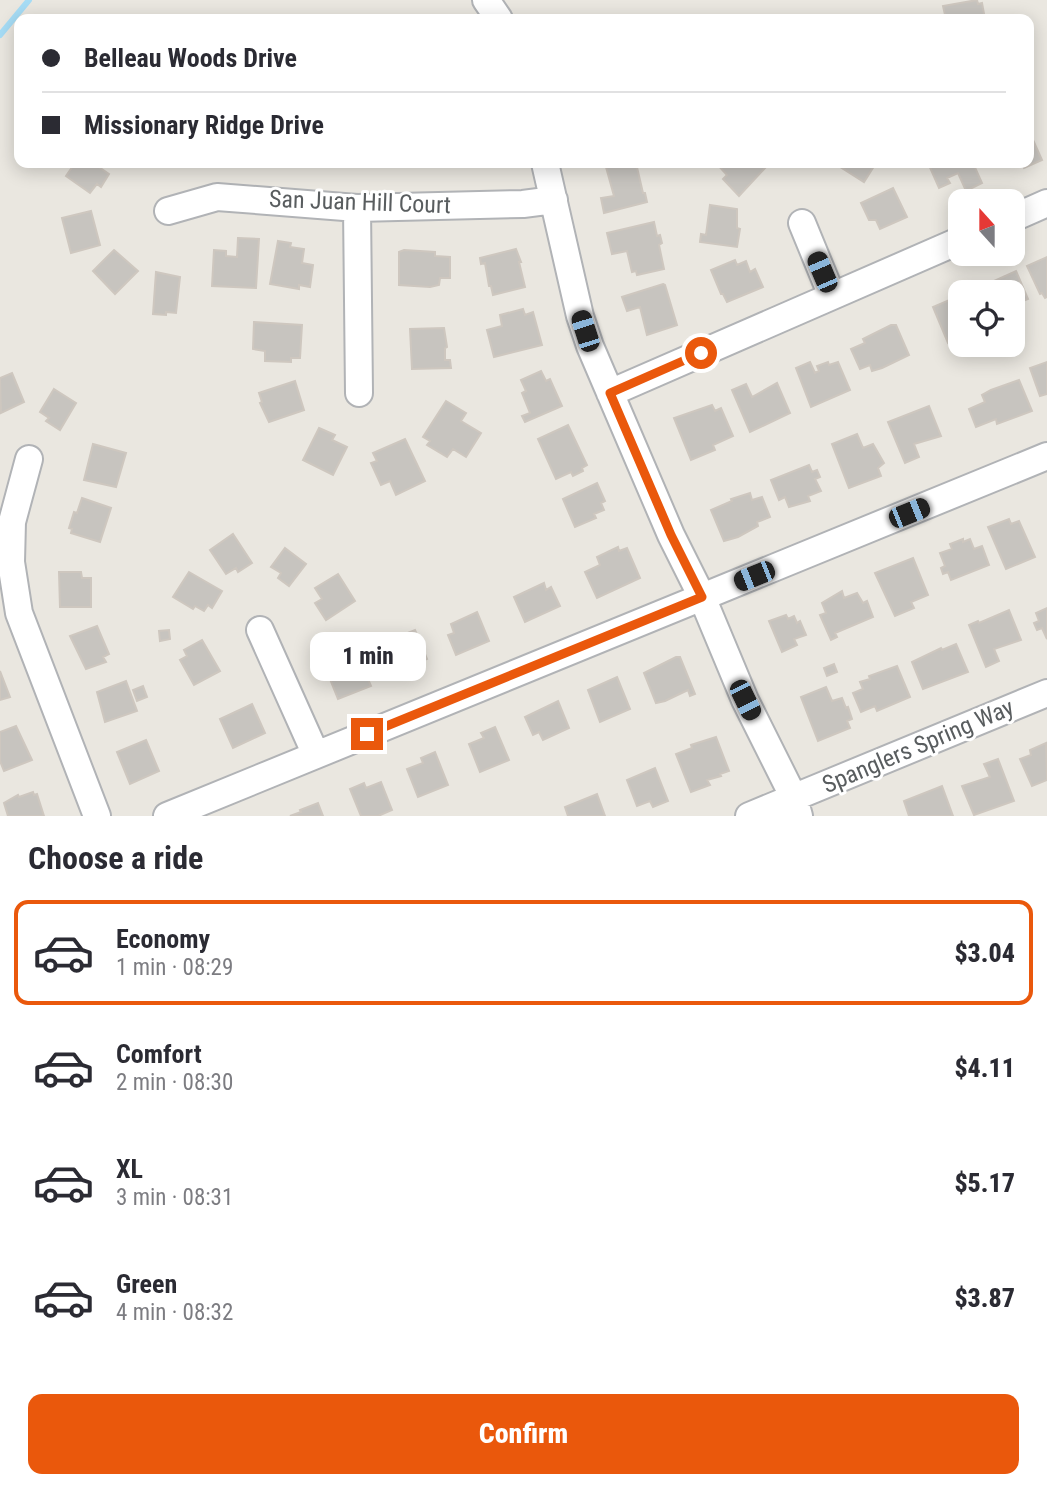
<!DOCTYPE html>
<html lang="en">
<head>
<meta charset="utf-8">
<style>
	body { margin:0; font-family:"Roboto Condensed",sans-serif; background:#f7f7f7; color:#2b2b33; height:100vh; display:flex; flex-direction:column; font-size:26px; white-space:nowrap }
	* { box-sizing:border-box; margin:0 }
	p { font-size:23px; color:#7c7c81 }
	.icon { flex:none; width:38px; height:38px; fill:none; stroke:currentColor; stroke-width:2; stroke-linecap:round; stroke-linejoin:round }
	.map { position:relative; height:816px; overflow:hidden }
	.panel { display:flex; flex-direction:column; background:#fff; flex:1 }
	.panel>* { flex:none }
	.top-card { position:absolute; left:14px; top:14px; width:1020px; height:154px; border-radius:14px; box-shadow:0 4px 18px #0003; display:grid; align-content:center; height:154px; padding:0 28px; background:#fff }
	.needle { width:46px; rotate:339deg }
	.fabs { position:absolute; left:948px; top:189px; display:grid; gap:14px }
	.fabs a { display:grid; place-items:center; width:77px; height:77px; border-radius:14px; background:#fff; box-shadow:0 4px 18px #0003; font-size:35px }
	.end { position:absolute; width:32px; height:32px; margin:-16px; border:9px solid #ea580c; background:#fff; box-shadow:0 0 0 4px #fff }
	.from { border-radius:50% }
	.bubble { position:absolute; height:49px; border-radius:14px; background:#fff; box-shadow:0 4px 18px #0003; font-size:23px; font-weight:800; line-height:49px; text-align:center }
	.car { position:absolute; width:21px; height:42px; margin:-21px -10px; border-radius:9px; box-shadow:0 0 5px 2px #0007; background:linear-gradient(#222 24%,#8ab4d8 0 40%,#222 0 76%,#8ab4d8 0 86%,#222 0) }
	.top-card b { display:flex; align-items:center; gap:24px; height:66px; font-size:26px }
	.top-card b+b { border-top:2px solid #e1e1e2 }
	.top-card i { width:18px; height:18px; background:#2b2b33 }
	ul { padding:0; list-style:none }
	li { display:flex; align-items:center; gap:21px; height:105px; margin:0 14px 10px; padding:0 14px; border:4px solid transparent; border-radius:14px }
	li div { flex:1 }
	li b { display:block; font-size:26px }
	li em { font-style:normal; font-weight:800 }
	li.active { border-color:#ea580c }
	li>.icon { width:63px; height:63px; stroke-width:1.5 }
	h2 { padding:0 28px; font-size:32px; line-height:84px }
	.button { display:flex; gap:14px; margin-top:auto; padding:14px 28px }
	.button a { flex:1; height:80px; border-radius:14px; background:#ea580c; color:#fff; font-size:28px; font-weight:800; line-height:80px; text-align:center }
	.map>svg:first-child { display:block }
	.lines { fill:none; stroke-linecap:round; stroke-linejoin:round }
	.stream { stroke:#a6dcf5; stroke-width:6 }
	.building { fill:#c7c4bf; stroke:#cec7bf; stroke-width:2 }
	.minor-casing { stroke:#b1b3b6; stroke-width:30 }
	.minor { stroke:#fff; stroke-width:26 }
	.route { stroke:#ea580c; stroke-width:9 }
	.labels { text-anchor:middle; stroke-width:6; stroke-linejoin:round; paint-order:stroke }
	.street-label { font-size:24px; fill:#595d5f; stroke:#fff }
</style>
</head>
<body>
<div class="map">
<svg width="1047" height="816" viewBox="0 0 1047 816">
	<rect width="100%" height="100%" fill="#eae7e0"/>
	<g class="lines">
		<!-- stream -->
		<path class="stream" d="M0 35 29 0"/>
	</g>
	<!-- building -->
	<path class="building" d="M977 0 978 4 982 3 985 19H946L943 6Z
		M1029 131 1042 160 1024 168 1021 163H1029Z
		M75 163H93L109 174 101 187 97 184 90 193 66 176Z
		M625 163H636L643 193H645L647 202 604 213 601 198 614 196 606 167Z
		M716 163H762L766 167 739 196 723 179 727 175Z
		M834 163H876L864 182Z
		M928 163H973L982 183 966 191 958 173 947 178 950 183 939 188Z
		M893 188 907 217 880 229 876 220H869L861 203Z
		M710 205 737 209V228L740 229 737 247 700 242 701 234 706 235Z
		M91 211 100 245 71 253 62 218Z
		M654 222 657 236 660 235 662 243 659 245 664 269 637 275 636 271 632 272 627 251 612 254 607 233Z
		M238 238 259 239 256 288 212 286 214 250 226 251V256L237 257Z
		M278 241 291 243 290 247 304 249 302 263 313 265 310 287 299 285V289L270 284Z
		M516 249 521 262H519L525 287 493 295 491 286H489L485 263 481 264 480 258Z
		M114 250 138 271 115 294 93 271Z
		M404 250 435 252V256L450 257V278H440L439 285 430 287 399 285V252Z
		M1047 257V297L1045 298 1042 293 1040 294 1027 266Z
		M735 260 737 265 746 261 750 272 755 269 763 287 727 302 723 294H721L711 270Z
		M1016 271 1028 299 1013 305V292H972V291Z
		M156 272 180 277 176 313 166 312V315L153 314Z
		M663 284 665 285 677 325 647 335 640 307 627 311 622 297Z
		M959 296 961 338 948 343 933 307Z
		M523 309 525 315 533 312 542 345 494 357 487 330 502 326 500 315Z
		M254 322 302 325 300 358H291V362L265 361V351L253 349Z
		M891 325H896L909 355 882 368 872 371 870 365 860 369 851 349 865 343 863 339Z
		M444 328 447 347 445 348V360H450L451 368 412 369 410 329Z
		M810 362 815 373 819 371 817 366 828 362 829 365 838 362 850 390 811 407 796 368Z
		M1047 362V394L1040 396 1030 368Z
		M541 371 546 381 550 379 562 406 525 422 522 416 530 413 522 393 526 391 521 380Z
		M12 373 24 402 1 413 0 378Z
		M1019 380 1032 411 997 424 996 419 976 427 969 409 985 402 982 395 991 390Z
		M295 381 304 410 269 422 260 403 262 402 259 393Z
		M777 383 790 413 750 432 732 390 746 384 752 397Z
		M54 389 76 403 60 430 46 421 49 418 40 412Z
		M446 401 466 413 461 421 481 433 466 457 453 449 447 457 427 445 430 441 423 437Z
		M712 405 715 411 721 408 733 436 713 445 715 450 691 460 674 418Z
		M929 406 941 436 914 444 919 457 905 463 888 422Z
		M568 425 587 465 582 468 583 471 573 476 571 472 556 479 538 439Z
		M319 428 335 435 332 440 347 447 333 475 303 460Z
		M857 434 863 448 873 444 884 463 878 468 881 476 849 488 832 444Z
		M405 439 425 481 396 495 390 481 381 485 371 463 377 461 373 453Z
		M93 444 126 453 116 487 84 480Z
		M809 465 812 472 817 470 820 477 815 479 821 491 808 496 810 501 789 507 785 497 779 500 771 480Z
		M597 483 605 501 601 503 604 510 594 514 596 518 575 527 563 499Z
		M750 493 752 500 762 497 770 517 757 522 758 526 738 537 724 541 711 510 732 501 731 499Z
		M82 498 111 508 100 542 71 533 72 529 69 528 74 512 77 513Z
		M1009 519 1011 524 1019 521 1035 557 1006 569 988 527Z
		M233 534 252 563 238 572 236 568 226 574 210 550Z
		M963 539V542L970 539 974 549 982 546 989 565 951 580 948 572 943 574 941 568 945 566 940 553 952 549 950 544Z
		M618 547 619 551 627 548 640 578 597 598 585 572 600 565 597 557Z
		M285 548 306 564 289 586 278 578 281 573 271 567Z
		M913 558 928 595 911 602 914 608 895 616 875 573Z
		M59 572H81L82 578H91V607H60Z
		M189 572 222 591 212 608 208 605 204 611 195 606 193 609 173 597Z
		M338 574 355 601 326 620 315 603 322 599 315 588Z
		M544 583 546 590 551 587 560 606 525 622 514 597Z
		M842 591 844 598 857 593 863 603 867 601 873 617 835 633 837 637 831 640 820 615 826 613 822 603Z
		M1047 608V639L1042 628 1037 630 1034 623 1039 621 1036 613Z
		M1009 610 1021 640 994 649 999 661 986 667 969 625 978 621 979 623Z
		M477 612 489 641 456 655 448 635 454 633 451 624Z
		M786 615 788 619 794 616 797 623 800 621 806 635 794 639 797 645 782 652 769 621Z
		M97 626 109 654 103 657 106 662 86 669 70 636Z
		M169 630 170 639 160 641 159 631Z
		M415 630 427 659 414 664 416 669 398 676 385 642Z
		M202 640 220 671 194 685 180 660 187 656 184 650Z
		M956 644 968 672 923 689 912 662 941 648 942 650Z
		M358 656 371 686 338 699 326 669Z
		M676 657H680L695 694 690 696 688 690 665 701 656 703 644 673Z
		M834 664 837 672 827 676 824 668Z
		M897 666 910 697 877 711 875 706 861 712 853 693 863 689 860 682 870 679 869 676Z
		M0 671 10 697 0 700Z
		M617 677 630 709 600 722 588 690Z
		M126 681 137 711 105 722 97 692Z
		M143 686 147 697 137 701 133 690Z
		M826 687 832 701 842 698 846 708 848 707 852 719 847 721 850 728 818 741 801 697Z
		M558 701 569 728 543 740 539 732 533 735 525 717Z
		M252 704 265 733 233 748 220 719Z
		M16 726 32 760 4 771 0 761V732Z
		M495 727 509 760 480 772 469 744 484 738 481 733Z
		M716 737 729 771 720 774 721 776 707 780 710 785 691 792 676 754 692 748 691 745Z
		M146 740 159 771 130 784 117 752Z
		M1046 743 1047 780 1032 786 1020 759 1031 755 1030 750Z
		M435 752 448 785 418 797 407 769 423 763 421 758Z
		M998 759 1014 801 974 815 962 786 990 777 984 764Z
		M655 768 668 801 653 807 650 801 637 806 627 780Z
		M381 782 392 810 378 816H361L350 789 364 783 366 788Z
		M942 786 953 816H909L904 801Z
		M33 792 34 795 37 794 44 816H8L4 803 18 795 19 797Z
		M597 794 605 816H568L565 807Z
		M318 803 323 816H290L301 812 300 810Z"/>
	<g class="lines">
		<defs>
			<path id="minor" d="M486 0 499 19
				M545 163 580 316 590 346 671 535 702 597 745 700 794 798 799 816
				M357 208 359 393
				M168 211 217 197 357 208 523 204 554 200
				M1013 218 1047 203
				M802 223 832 296
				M610 393 961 240
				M29 459 12 522 11 562 19 613 97 816
				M260 630 316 755
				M167 816 1047 456
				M749 816 1047 693"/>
		</defs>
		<!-- minor casing -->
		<use href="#minor" class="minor-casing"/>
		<!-- minor -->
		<use href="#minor" class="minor"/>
	</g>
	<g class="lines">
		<!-- route -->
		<path class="route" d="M367 734 702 597 671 535 610 393 701 353"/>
	</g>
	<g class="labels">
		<!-- street labels -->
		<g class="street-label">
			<text transform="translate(360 202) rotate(2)" y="8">San Juan Hill Court</text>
			<text transform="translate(918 746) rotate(-23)" y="8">Spanglers Spring Way</text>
		</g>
	</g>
</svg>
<div class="fabs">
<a><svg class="needle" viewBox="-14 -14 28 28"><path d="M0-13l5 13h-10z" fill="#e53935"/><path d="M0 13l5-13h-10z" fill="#7c7c81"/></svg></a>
<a><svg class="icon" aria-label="locate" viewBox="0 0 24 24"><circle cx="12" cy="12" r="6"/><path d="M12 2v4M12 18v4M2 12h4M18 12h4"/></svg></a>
</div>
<i class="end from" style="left:701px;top:353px"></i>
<i class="end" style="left:367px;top:734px"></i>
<div class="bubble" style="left:310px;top:632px;width:116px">1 min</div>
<i class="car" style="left:822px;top:272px;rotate:337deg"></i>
<i class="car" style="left:585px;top:331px;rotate:342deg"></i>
<i class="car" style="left:909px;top:513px;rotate:68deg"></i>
<i class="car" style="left:754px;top:576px;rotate:248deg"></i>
<i class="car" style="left:745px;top:700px;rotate:154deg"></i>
<div class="top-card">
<b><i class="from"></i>Belleau Woods Drive</b>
<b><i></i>Missionary Ridge Drive</b>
</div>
</div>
<section class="panel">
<h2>Choose a ride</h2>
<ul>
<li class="active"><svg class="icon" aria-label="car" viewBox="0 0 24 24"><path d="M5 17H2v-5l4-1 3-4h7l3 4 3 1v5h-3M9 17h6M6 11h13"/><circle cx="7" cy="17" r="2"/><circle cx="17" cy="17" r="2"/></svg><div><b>Economy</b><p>1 min · 08:29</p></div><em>$3.04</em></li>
<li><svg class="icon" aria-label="car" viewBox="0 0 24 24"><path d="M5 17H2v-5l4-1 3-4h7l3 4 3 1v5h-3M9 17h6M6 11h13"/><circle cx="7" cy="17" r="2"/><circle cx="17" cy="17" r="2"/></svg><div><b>Comfort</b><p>2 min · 08:30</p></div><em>$4.11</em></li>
<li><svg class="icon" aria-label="car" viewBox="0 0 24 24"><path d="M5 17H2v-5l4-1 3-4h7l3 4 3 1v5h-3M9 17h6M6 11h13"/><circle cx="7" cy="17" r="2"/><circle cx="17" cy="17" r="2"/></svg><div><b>XL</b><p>3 min · 08:31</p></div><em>$5.17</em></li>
<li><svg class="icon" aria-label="car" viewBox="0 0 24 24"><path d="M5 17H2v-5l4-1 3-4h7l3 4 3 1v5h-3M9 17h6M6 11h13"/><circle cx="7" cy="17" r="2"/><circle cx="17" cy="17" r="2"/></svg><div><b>Green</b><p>4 min · 08:32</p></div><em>$3.87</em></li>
</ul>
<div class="button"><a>Confirm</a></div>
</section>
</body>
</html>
